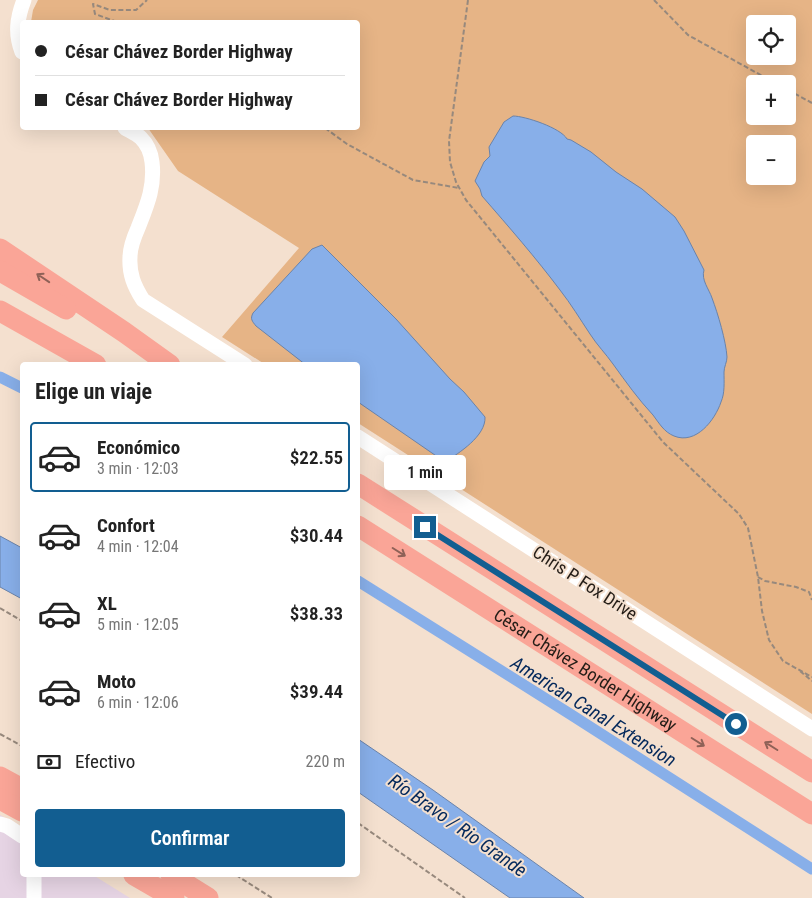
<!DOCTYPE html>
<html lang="es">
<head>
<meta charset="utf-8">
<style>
	body { margin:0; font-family:"Roboto Condensed",sans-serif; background:#f6f6f6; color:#222; height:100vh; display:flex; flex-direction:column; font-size:19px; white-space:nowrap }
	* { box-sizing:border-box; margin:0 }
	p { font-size:16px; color:#767676 }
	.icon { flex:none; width:28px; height:28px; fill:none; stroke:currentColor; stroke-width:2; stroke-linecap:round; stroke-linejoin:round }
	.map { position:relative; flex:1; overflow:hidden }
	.side { position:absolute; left:20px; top:362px; width:340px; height:515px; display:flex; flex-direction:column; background:#fff; border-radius:5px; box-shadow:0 5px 20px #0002 }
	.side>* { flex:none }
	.guide { position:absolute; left:20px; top:20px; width:340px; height:110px; border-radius:5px; box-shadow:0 5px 20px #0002; display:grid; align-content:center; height:110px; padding:0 15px; background:#fff }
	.controls { position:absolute; left:746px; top:15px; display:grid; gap:10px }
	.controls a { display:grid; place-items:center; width:50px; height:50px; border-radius:5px; background:#fff; box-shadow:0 5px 20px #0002; font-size:25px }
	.end { position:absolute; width:22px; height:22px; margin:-11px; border:6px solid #125e91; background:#fff; box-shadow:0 0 0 2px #fff }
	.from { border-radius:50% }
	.bubble { position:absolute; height:35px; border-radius:5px; background:#fff; box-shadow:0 5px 20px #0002; font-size:16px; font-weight:600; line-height:35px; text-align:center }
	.guide b { display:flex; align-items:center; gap:18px; height:48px; font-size:19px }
	.guide b+b { border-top:1px solid #e0e0e0 }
	.guide i { width:12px; height:12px; background:#222 }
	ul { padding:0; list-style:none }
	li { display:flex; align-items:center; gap:15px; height:70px; margin:0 10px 8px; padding:0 5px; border:2px solid transparent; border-radius:5px }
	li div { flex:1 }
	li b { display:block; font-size:19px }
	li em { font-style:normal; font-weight:600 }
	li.active { border-color:#125e91 }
	li>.icon { width:45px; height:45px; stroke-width:1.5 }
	h2 { padding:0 15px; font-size:22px; line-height:60px }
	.pay { display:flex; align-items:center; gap:12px; height:55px; padding:0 15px; font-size:19px }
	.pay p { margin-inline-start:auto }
	.button { display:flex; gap:10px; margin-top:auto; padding:10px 15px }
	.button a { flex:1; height:58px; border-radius:5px; background:#125e91; color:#fff; font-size:20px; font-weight:600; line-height:58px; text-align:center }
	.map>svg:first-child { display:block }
	.industrial { fill:#e6d4e4 }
	.green { fill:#e6b486; fill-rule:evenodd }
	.water { fill:#88afe9; stroke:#6a83aa }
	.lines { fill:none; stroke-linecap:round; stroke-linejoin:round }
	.canal { stroke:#88afe9; stroke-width:11 }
	.path { stroke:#97897d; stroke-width:2; stroke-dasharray:5 2.5; stroke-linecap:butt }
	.minor { stroke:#fff; stroke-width:15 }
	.highway { stroke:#faa597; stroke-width:21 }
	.oneway { stroke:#8f6157 }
	.route { stroke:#125e91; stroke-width:6 }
	.labels { text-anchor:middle; stroke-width:4; stroke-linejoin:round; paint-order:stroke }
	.street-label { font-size:18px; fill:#241d17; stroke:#f4e0cf }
	.water-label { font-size:19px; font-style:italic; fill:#03285b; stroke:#f4e0cf }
</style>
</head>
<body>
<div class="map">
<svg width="812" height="898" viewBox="0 0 812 898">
	<rect width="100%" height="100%" fill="#f4e0cf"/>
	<!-- industrial -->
	<path class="industrial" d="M0 815 22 827V875H93L130 898H0Z"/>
	<!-- green -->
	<path class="green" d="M38 0H812V714L358 423V365H266L222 337 299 248 178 171 148 128H358V22H31L33 10ZM755 24H788V56H755ZM755 84H788V116H755ZM755 144H788V176H755Z"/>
	<!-- water -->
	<path class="water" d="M513 116C525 116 561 128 567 139L571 140 591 152 616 172 642 189 675 217 684 231 704 270C701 280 709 289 712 298 718 314 726 341 727 357 727 362 724 367 724 372 724 382 725 393 721 402 715 420 696 445 674 436 664 432 659 423 653 415 638 399 626 382 613 364 606 354 597 345 590 334 580 319 571 304 560 290 536 258 509 227 482 196L480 189 475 181 484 162 490 156 489 147 504 122Z
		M322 245 396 319 450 379 464 392 485 417C486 436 459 453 445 462L358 402V365H306L256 326C252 321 250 319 253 313L312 249Z
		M0 536 22 548V599L0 587Z
		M358 739 433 790 584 898H510L358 792Z"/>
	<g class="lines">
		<!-- canal -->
		<path class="canal" d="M0 377 22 388
			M358 581 570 714 812 869"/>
		<!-- path -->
		<path class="path" d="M468 0 449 141 450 162 456 182 466 200 663 442 739 514 748 528 758 577 762 611 769 640 783 661 812 677
			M654 0 688 35 777 84
			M117 22 95 14 93 4 110 10H136L147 0
			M788 90 812 103
			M325 128 347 144 413 180 459 188
			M758 577 765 581 796 587 809 592 812 600
			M0 608 22 621
			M800 671 812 681
			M0 734 22 746
			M358 823 465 898
			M236 875 272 898"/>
		<!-- minor -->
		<path class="minor" d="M22 52C15 34 17 18 24 0
			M125 128C130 131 137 134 141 138 147 144 151 153 152 162 155 187 147 205 138 228 134 237 130 247 130 257 129 274 134 286 143 300L245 365
			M358 437 812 729
			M0 824 7 826 22 836
			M34 898V875"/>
		<!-- highway -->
		<g class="highway">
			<path d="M0 249 124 332 170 365"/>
			<path d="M0 271 66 309"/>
			<path d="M0 311 96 365"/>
			<path d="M358 484 812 772"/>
			<path id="s1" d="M358 526 812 814"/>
			<path d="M0 777 22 789"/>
			<path d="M0 799 22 811"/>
			<path d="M134 875 174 898"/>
			<path d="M171 875 208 898"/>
		</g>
	</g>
	<!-- one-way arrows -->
	<defs><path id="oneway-shaft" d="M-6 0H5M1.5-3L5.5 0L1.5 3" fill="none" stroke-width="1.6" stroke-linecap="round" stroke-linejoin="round" transform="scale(1.25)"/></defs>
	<g class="oneway">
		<use href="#oneway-shaft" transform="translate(43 278) rotate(-146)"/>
		<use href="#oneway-shaft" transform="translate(399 552) rotate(32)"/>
		<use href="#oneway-shaft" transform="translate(698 742) rotate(32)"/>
		<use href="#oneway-shaft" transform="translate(771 746) rotate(-148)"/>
	</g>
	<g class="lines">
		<!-- route -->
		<path class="route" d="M425 527 736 724"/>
	</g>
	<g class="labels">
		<!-- street labels -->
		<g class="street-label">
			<text transform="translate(585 583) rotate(33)" y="6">Chris P Fox Drive</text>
			<text dy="6" stroke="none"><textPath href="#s1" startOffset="269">César Chávez Border Highway</textPath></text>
		</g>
		<!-- water labels -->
		<g class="water-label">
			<text transform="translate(594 711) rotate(32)" y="7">American Canal Extension</text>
			<text transform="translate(458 825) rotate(35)" y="7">Río Bravo / Rio Grande</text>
		</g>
	</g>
</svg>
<div class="controls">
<a><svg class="icon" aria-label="locate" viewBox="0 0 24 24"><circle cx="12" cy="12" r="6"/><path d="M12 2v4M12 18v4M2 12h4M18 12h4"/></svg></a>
<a>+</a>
<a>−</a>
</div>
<i class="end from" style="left:736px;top:724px"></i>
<i class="end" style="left:425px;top:527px"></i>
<div class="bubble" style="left:384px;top:455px;width:82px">1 min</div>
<div class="guide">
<b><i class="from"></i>César Chávez Border Highway</b>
<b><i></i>César Chávez Border Highway</b>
</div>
<section class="side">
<h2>Elige un viaje</h2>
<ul>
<li class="active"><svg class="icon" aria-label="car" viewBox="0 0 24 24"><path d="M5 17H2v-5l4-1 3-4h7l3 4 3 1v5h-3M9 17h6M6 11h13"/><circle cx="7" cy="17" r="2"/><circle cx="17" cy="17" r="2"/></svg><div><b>Económico</b><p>3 min · 12:03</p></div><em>$22.55</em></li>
<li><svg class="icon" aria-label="car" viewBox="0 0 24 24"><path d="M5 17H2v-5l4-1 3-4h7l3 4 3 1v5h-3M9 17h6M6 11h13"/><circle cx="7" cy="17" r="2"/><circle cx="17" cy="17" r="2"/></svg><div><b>Confort</b><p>4 min · 12:04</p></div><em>$30.44</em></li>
<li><svg class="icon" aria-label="car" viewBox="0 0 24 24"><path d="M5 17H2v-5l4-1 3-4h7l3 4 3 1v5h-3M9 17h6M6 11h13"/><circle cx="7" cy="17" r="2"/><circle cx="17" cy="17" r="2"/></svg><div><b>XL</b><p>5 min · 12:05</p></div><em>$38.33</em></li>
<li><svg class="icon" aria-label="car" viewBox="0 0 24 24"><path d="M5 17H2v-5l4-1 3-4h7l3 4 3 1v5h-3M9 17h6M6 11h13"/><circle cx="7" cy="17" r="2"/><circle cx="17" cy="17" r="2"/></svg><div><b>Moto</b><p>6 min · 12:06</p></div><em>$39.44</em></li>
</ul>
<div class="pay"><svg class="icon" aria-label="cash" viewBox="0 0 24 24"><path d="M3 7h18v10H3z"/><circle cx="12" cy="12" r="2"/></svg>Efectivo<p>220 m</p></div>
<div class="button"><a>Confirmar</a></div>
</section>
</div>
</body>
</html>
